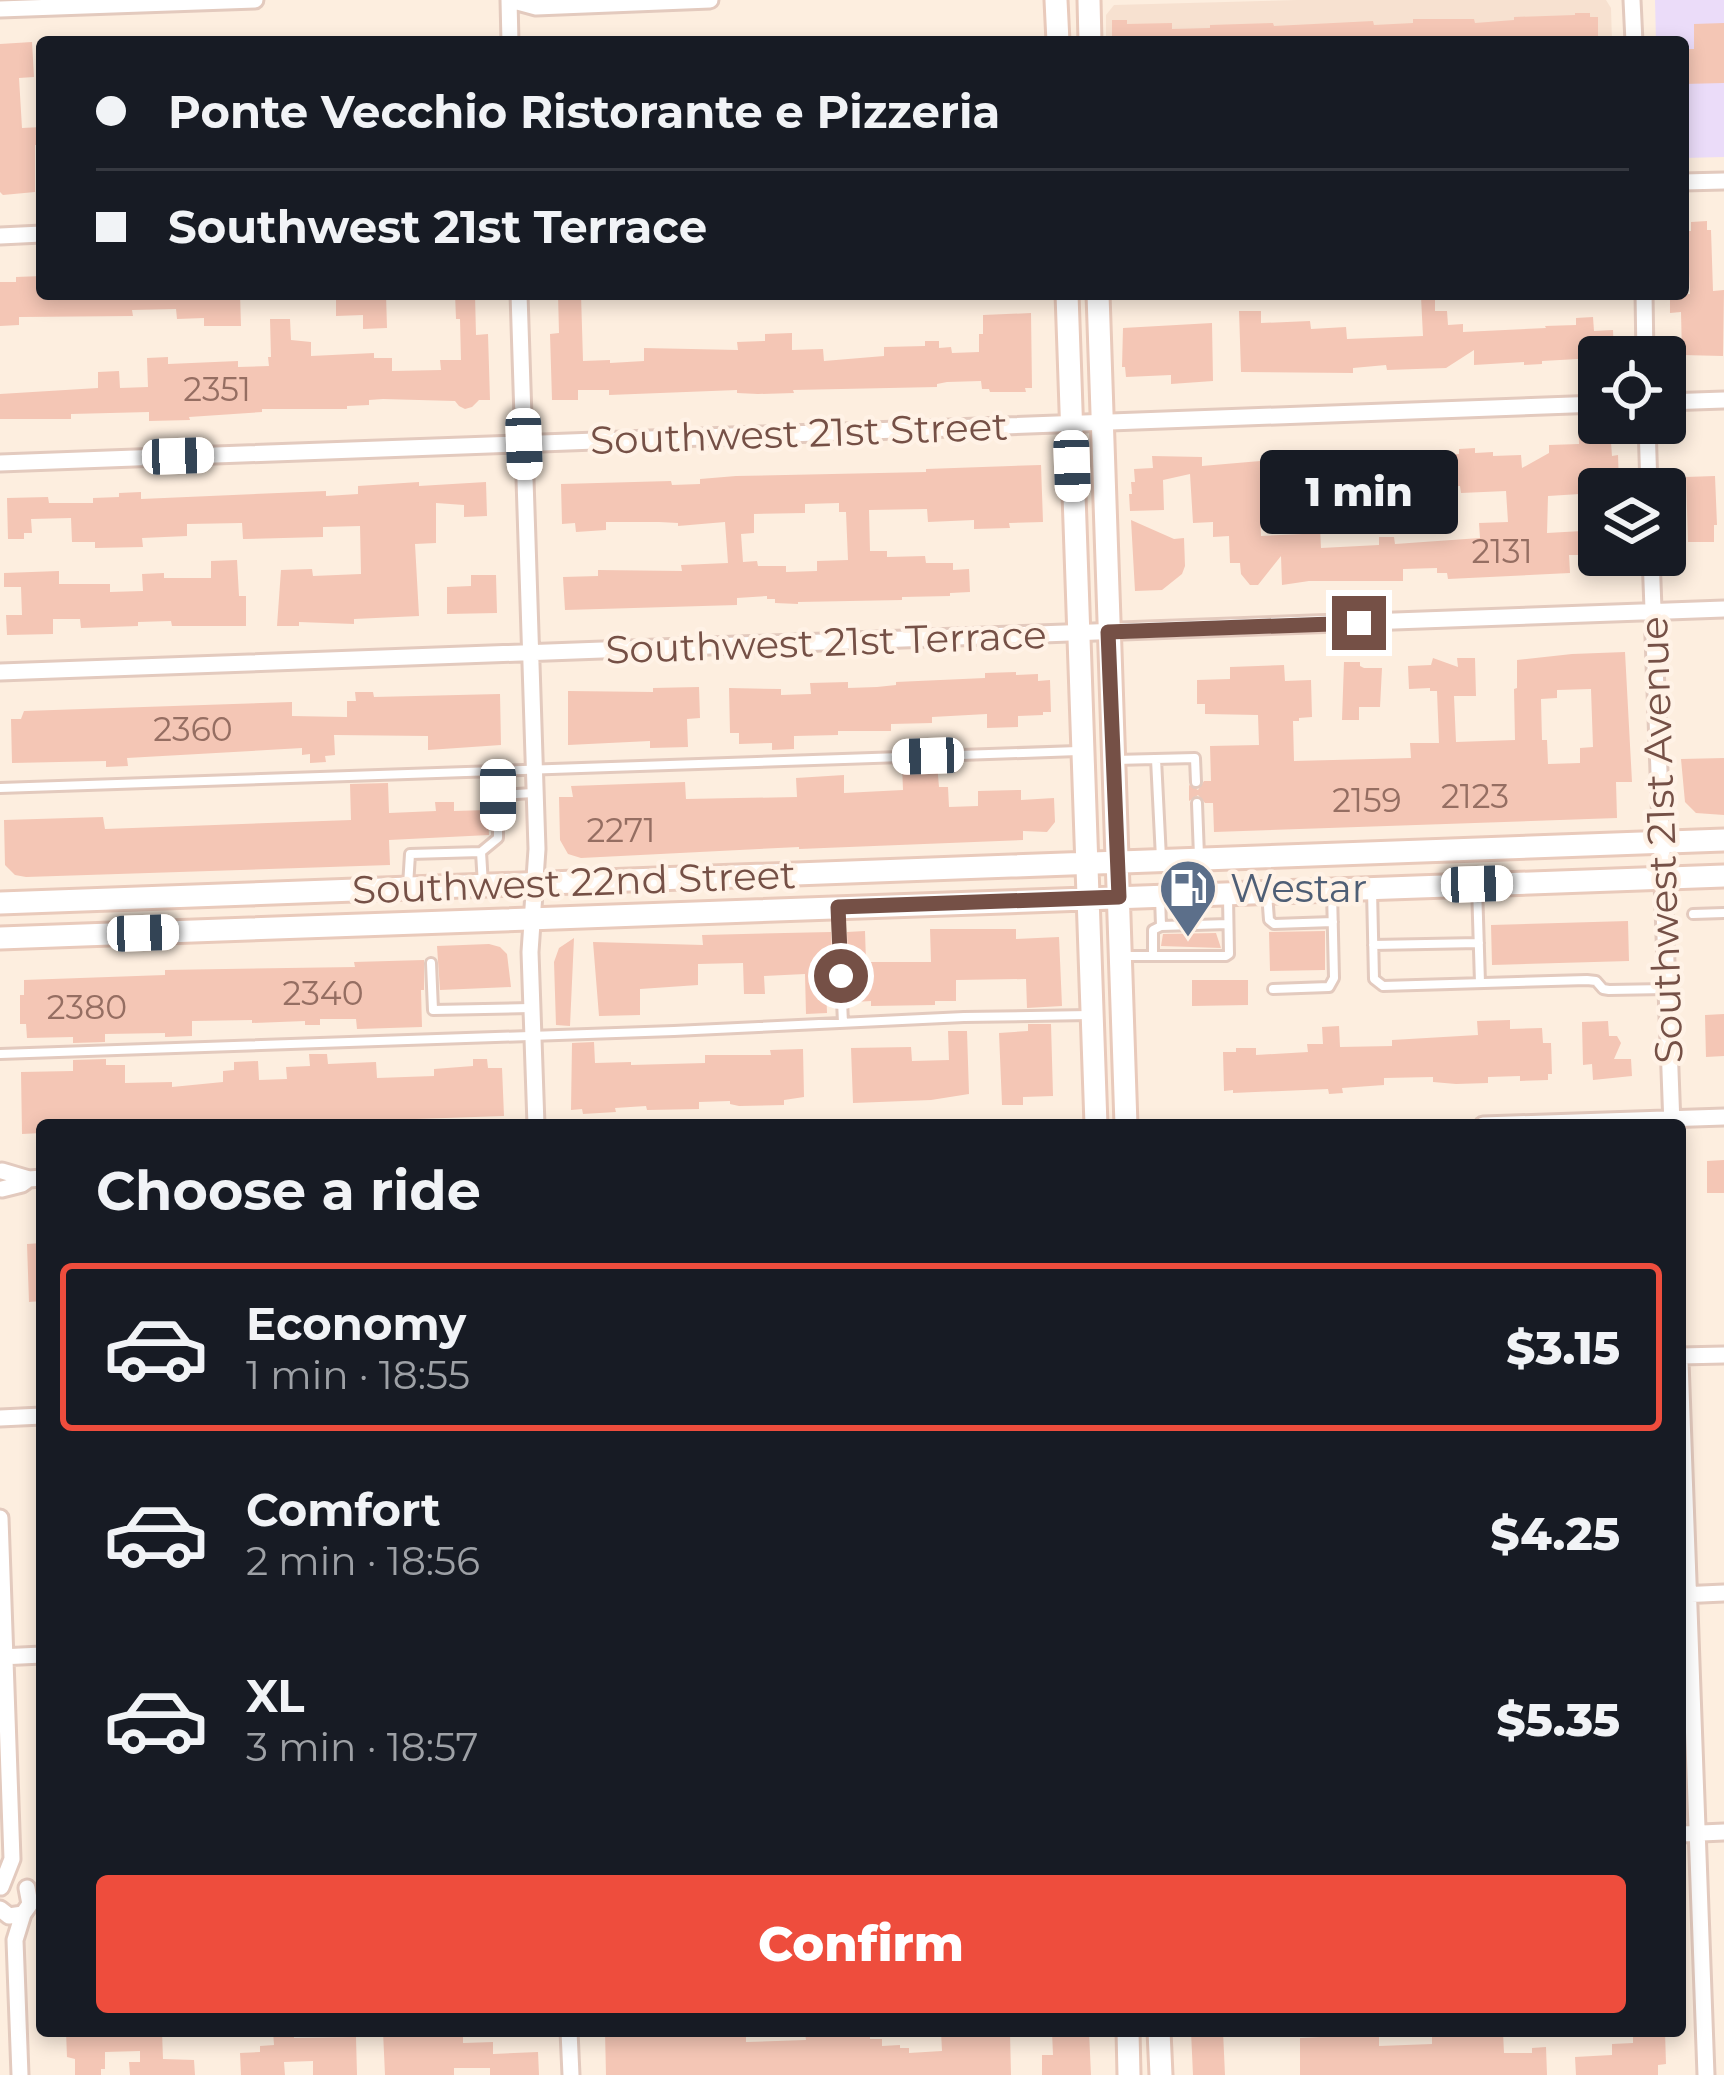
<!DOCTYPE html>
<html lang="en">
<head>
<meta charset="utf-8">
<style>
	body { margin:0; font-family:Montserrat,sans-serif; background:#20242c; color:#f1f3f6; height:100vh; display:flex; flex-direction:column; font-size:45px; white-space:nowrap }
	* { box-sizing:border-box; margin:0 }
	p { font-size:39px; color:#9ea1a6 }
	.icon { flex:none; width:66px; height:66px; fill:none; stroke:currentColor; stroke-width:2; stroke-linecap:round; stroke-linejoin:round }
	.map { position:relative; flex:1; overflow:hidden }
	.panel { position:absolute; left:36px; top:1119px; width:1650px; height:918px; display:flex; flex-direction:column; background:#171b24; border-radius:12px; box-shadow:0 6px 18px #0003 }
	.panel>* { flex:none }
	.banner { position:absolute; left:36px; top:36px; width:1653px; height:264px; border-radius:12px; box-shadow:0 6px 18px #0003; display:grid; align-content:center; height:264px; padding:0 60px; background:#171b24 }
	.controls { position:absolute; left:1578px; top:336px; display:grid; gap:24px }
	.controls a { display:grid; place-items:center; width:108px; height:108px; border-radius:12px; background:#171b24; box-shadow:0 6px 18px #0003; font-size:60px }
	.end { position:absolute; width:54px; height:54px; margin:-27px; border:15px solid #755046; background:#fff; box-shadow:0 0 0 6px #fff }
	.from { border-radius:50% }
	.bubble { position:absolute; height:84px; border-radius:12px; background:#171b24; box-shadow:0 6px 18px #0003; font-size:39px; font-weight:800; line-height:84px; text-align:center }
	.car { position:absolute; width:36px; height:72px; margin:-36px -18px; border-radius:15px; box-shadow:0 0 9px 3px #0007; background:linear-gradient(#fff 24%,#345 0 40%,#fff 0 76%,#345 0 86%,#fff 0) }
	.banner b { display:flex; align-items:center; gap:42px; height:114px; font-size:45px }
	.banner b+b { border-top:3px solid #363941 }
	.banner i { width:30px; height:30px; background:#f1f3f6 }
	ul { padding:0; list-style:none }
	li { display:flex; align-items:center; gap:36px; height:168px; margin:0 24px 18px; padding:0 36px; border:6px solid transparent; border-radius:12px }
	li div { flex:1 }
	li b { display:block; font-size:45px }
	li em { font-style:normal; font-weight:800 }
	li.active { border-color:#ee4d3d }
	li>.icon { width:108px; height:108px; stroke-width:1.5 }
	h2 { padding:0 60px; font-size:54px; line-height:144px }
	.cta { display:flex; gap:24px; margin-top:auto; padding:24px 60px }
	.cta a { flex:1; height:138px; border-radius:12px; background:#ee4d3d; color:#fff; font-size:48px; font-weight:800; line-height:138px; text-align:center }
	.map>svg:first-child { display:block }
	.residential { fill:#f7e1d0 }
	.education { fill:#ebdcf9 }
	.building { fill:#f4c6b5; fill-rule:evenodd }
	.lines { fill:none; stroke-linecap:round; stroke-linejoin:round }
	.lane-casing { stroke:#e3cabe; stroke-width:14 }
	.street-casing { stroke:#e3cabe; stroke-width:21 }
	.secondary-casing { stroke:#e9cabb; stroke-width:27 }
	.lane { stroke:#fff; stroke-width:8 }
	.street { stroke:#fff; stroke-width:15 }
	.secondary { stroke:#fff; stroke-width:21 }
	.route { stroke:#755046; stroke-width:15 }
	.labels { text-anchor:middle; stroke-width:9; stroke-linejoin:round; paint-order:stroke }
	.number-label { font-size:33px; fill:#956e62 }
	.street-label { font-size:39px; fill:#755046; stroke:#fff2e6 }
	.service-label { font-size:39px; fill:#4e5e75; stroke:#fff2e6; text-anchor:start }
</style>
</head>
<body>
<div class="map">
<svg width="1724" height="2075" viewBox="0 0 1724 2075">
	<rect width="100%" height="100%" fill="#fdeedf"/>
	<!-- residential -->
	<path class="residential" d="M1297 0H1606L1611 8 1612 42H1106V15L1114 5Z"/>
	<!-- education -->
	<path class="education" d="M1655 0H1724V157L1683 158V42H1656Z"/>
	<!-- building -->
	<path class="building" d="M1575 13H1590V17H1598V42H1112V20H1127V24L1172 23V29L1210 28V25L1273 23 1274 26 1373 21 1374 25 1413 23V19H1474L1475 23 1514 20V17L1575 15Z
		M1724 23V83L1683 84 1686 49H1694V24Z
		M32 42 34 77 19 78 22 128 42 127V145H35V192L3 195 0 192V44Z
		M1707 221V230H1711L1713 291 1724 290 1723 356 1682 355 1681 312 1670 313V294H1690L1687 231H1691V222Z
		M42 276V294H240L241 326H204V318L177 319 176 309 132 310 133 316 19 317V325L0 326V282H16V277Z
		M336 294H386L387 328 363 329V315L336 316Z
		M455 294H475L476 335 488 334 490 400H479L472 407 465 409 459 406 455 401 383 399 369 400V405L347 406V409H262V412L189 417 190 420 149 421V412L71 414V419H0V394L98 388V372L119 371 120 388 148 387 147 358 168 357V364L238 361V367L269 366 268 357H271L270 319H290L291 340 311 342V356L374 353V358H392V371L441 370 440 360H461L460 319H456Z
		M558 294H581L583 361 610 360V363L644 361V348L738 350 737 342 765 341V334L792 333V350L823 349 824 361 884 356V347L925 346V341H939V348L951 347 952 353 979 352V334H983V315L1031 313 1032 388H1025L1026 392H990L989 389H982L981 381 947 382 937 384V387L793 390 794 393 758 394 737 393V390L609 395V390H578V400H552L550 334 559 333Z
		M1421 297H1435V311H1447L1448 325 1463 324V332L1546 328 1545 326 1576 325V318L1593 317 1594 331 1613 330 1614 357 1542 361V364L1524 365V362L1474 365V350L1446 368 1387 370 1386 365 1353 368V373L1241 372 1239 311H1261V323L1310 321 1311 329 1346 327 1347 339 1423 336Z
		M1212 323 1213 381 1171 384V375L1126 377 1125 367H1122L1123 328Z
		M1591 416 1593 443 1611 442 1612 456 1618 455 1619 484H1615V489H1599V555H1569L1570 573 1448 579 1447 573H1437V568L1403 569V581H1309L1282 585 1281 556 1258 585H1250L1241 574 1240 563H1230L1229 536 1213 537V522L1193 523 1190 474 1163 480 1164 510 1130 511 1129 494H1132L1131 482H1135L1134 469 1153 468 1152 456 1202 457V466L1273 460 1272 456 1315 455V464L1357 463V454L1380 452V456L1408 455V451L1422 450V456L1459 454V449L1475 448V453L1493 452V456L1521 455 1522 468 1549 453V445L1579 444 1578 417ZM1460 486 1461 493 1506 491 1508 522 1479 523 1480 538 1395 544 1394 537H1379V545L1321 548 1319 506 1344 505V496L1380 494V498H1395L1394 489ZM1580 494 1582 531 1547 533 1548 496ZM1301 505 1303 534 1261 536 1260 506Z
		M1041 465 1043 522 1009 523 1010 528 974 529V520L928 522 927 509 869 510 870 551H887V557L925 556 926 563H953V570L969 569 970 592 950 593V596L902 597V600L798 602V604L775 603V599H767V596L737 598V605L565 610 563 577 598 576V570L682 571 681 565 728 563 725 522 678 526V523L659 522H606V530L576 532 575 523 562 524 561 484 671 481 672 485 700 484V479L736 476 926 472V469ZM839 503V512H846L848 560 817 561V571L786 572V566H758L757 561 743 562 741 534 754 533V514L805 513V504Z
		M1715 476 1717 525H1714V542H1688L1686 477Z
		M419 482V486L486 482 487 516 464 517V505L436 503V543L415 544 419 616 354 619V624L299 622V626H277L281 570 312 569 313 576 361 574 360 526 323 527V537L243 539 242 523 187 524V536L142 538 143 547 95 548V542H72L71 518 31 519 32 533H24V539H8L7 498 48 497 49 503H93V498L119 497V493L141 492V499L326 491V496L358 494V486Z
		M1131 520 1174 539 1184 538 1185 566 1182 574 1162 590 1135 591Z
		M237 560 239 596H246V626H172L171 621 138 622V626L81 628 80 619H53V634L7 635 6 615H22L21 587H4V573L59 571V584H110V592L143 591 142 574 164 573V578H211V561Z
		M471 575H496L497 613 447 614V587L471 586Z
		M1625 652 1632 782H1616L1617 818 1214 832 1213 803H1205L1198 795 1189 801V785L1198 790 1204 781H1211L1210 746 1259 745 1258 715 1205 714V704H1197V680L1230 679V667L1284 665 1285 681 1311 680 1312 717 1299 718V721H1293L1294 761 1411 758 1410 743H1439L1437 691H1430V688L1409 689 1408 666 1431 665 1433 658 1458 667 1457 658H1475L1476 696H1454L1456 742 1515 740 1514 689 1517 688V660L1572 654ZM1591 689 1593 747 1580 748V763L1548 764 1547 740H1542L1541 699 1557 698V690Z
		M1344 662H1360V666L1364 668H1382L1380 707H1359V720H1342Z
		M1016 672V675L1038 674V681L1050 680 1051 712H1043V715L1018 716V727L987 728V714L932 717V723L891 724V731H838V735L794 736V749L772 750V743L739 744V733H730L729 688 781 689V695L811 694 810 683 848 682V688L877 687 896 685V682L985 678V673Z
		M699 687 700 718 687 719 688 747 650 748V741L568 745V691L653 692V688Z
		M355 692H373L374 697 500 694 501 745 428 750V736L334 735 335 755 325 756 326 762 310 763V754L302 755V748L127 758 128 766 106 767V761L12 763 11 719H21L24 711 292 702V716L347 717V701H356Z
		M1724 758V815L1696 813 1685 802 1681 759Z
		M937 764 939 787H948L949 807 978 806V791L1021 790V800L1054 798 1055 822 1047 832 1023 831V840L799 849V847L581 858 568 854 560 840 559 797H573L571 786 685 782 686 799 797 797 796 778 844 775V793L903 790 902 765Z
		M388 783 389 813 436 811 435 802H454V811L488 810 489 835 389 840 390 865 26 877 15 875 5 865 4 820 103 817 105 829 351 820 350 784Z
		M1628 921 1629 961 1492 965 1491 925Z
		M930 929H1016V939L1059 937 1062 1006 1027 1008 1026 979 956 980V1001H935V1005L871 1006V1001L854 1002V983H849L847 932 865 931 866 962H931Z
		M1325 931V970L1270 971 1269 932Z
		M831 932 833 983H826L827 1013 806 1014 805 974 764 976 765 994H744L743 963 698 964V985L640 989V1015L599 1016 593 942 703 945 702 935Z
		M1216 933 1221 948 1161 946 1163 934Z
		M574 938 570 1026 556 1025 554 962 559 948Z
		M489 944 500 947 507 954 511 987 440 990 437 946Z
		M424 960V990H421L422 1027 357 1029 356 1019H320V1025H305V1021L252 1023V1020L192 1021V1036L165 1037V1033L105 1034V1042L73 1043V1037L27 1038 26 1024H20V995H24V980L165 975V970L355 967 354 962Z
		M1192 980H1248V1005L1192 1006Z
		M1724 1014V1056L1706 1057 1705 1015Z
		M1510 1020V1029L1542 1028 1543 1043H1551L1552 1074H1548V1080L1520 1081V1076L1488 1077V1083L1456 1084 1433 1082V1077L1384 1078V1085L1342 1088 1343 1093 1329 1094 1328 1089 1233 1093V1090L1224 1091 1223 1052H1236V1048H1256V1055L1308 1052 1307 1044H1323L1322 1027 1339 1026 1340 1047 1392 1046V1040L1478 1035 1477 1021Z
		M1608 1021 1609 1036H1617L1621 1043 1614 1059H1631L1632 1076 1593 1080 1592 1064 1583 1065 1582 1022Z
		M1028 1024H1051L1053 1096 1023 1097V1105H1002L999 1033 1028 1031Z
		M948 1031H967L969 1094 931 1100 853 1103 851 1048 911 1047 912 1061 949 1060Z
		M594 1042 595 1063 631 1062V1065L705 1063V1055H771L770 1050 803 1049 804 1097 784 1100V1105L739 1106 730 1104V1101L699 1102V1109L647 1110 646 1106 615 1108 616 1112 583 1114 582 1109 571 1110 572 1043Z
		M309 1054H327L328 1064 376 1062 377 1078 434 1076V1069L473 1066V1059H487L488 1068H502L504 1116 268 1124V1120L190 1125H42V1133L22 1134 21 1072 73 1071V1060L106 1059V1065H125V1083L172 1082V1087L223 1082V1071L234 1070V1062L258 1061 259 1080 287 1079 286 1067 310 1066Z
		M1724 1160V1193H1707V1161Z
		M42 1243V1301L29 1302 27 1244Z
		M66 2031H162L163 2059 194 2060 195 2075H130L129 2062H140V2051L105 2052V2069H101V2075H75V2059L67 2057Z
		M273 2031H294V2038L356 2037 357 2075H313V2061L284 2062 285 2075H241L240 2053 260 2052V2046L274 2045Z
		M383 2031H463V2043L493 2042V2054L538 2052 539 2075H490V2068H454V2075H385Z
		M605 2031H642V2036L647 2037 677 2036V2033L693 2032V2035L746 2033V2042L806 2040 805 2033 870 2032V2039H882V2046L900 2045V2048H909V2053L942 2051 941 2031H995V2033H1010L1011 2075H606Z
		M1052 2031H1089L1091 2075H1042V2055H1053Z
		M1191 2031H1223L1225 2075H1193Z
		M1340 2031H1379V2046L1432 2044V2034L1448 2033V2037L1503 2032 1504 2053H1532V2048L1546 2047 1547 2075H1300V2038L1341 2036Z
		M1633 2031H1665L1666 2064 1658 2065V2075H1576L1575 2057 1612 2055V2044L1633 2043Z"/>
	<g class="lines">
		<defs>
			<path id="lane" d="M1156 759 1161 858
				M1115 760 1195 758 1196 782
				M0 788 1078 751
				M1197 803 1199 856
				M481 852 498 838V795L533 793
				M408 886 410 854 481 852 483 885
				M1477 886 1480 983
				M1372 890 1374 979 1383 986 1587 980 1596 981 1603 989 1609 990 1666 989
				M1267 893 1269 920 1274 924 1333 922
				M1160 897 1161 926 1228 924
				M838 909 843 1023
				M1693 914 1724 913
				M1373 945 1479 943
				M1121 956H1226L1229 954 1228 897
				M1153 956V930L1161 926
				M431 963 433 1010 530 1008
				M1273 989 1329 987 1334 978 1332 891
				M0 1054 674 1031 964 1017 1090 1015"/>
			<path id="street" d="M509 0 510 42
				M510 0 536 7 710 0
				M1632 0 1634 42
				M0 9 255 0
				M1683 182 1724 181
				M0 236 42 234
				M519 294 537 849 530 952 536 1125
				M1644 294 1645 357
				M1665 402 1724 400
				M1647 423 1649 489
				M0 463 1599 404
				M1651 555 1672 1125
				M0 672 1724 609
				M1483 1125 1724 1117
				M2 1171 29 1179 42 1178
				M2 1189 22 1184 29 1179
				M1680 1356 1724 1355
				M1680 1361 1706 2075
				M0 1418 42 1416
				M0 1518 12 1859 1 1887
				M1680 1595 1724 1593
				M0 1657 42 1655
				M1680 1834 1724 1832
				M0 1909 9 1916 23 1914 30 1904 27 1888
				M569 2031 571 2075
				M20 2075 15 1940 23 1914"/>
			<path id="secondary" d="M1056 0 1058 42
				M1089 0 1090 42
				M1067 294 1096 1125
				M1098 294 1126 1125
				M0 903 1724 840
				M0 938 1724 876
				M1128 2031 1129 2075
				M1159 2031 1161 2075"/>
		</defs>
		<!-- lane casing -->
		<use href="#lane" class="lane-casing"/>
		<!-- street casing -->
		<use href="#street" class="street-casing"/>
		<!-- secondary casing -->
		<use href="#secondary" class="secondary-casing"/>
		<!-- lane -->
		<use href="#lane" class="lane"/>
		<!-- street -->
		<use href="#street" class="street"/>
		<!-- secondary -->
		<use href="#secondary" class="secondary"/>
	</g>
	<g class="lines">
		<!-- route -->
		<path class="route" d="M841 976 838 907 1119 897 1108 632 1359 623"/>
	</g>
	<!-- icons -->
	<defs>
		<symbol id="fuel-pin" viewBox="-11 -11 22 30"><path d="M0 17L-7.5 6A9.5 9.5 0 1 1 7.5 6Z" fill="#5c6f8a" stroke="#fff2e6"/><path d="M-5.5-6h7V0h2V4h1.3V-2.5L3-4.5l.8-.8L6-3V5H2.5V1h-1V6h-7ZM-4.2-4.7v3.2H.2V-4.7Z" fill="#fff"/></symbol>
	</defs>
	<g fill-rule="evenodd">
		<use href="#fuel-pin" x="1155" y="855" width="66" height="90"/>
	</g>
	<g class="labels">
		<!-- number labels -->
		<g class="number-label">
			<text x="217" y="401">2351</text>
			<text x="1502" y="563">2131</text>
			<text x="193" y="741">2360</text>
			<text x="1475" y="808">2123</text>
			<text x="1367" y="812">2159</text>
			<text x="621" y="842">2271</text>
			<text x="323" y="1005">2340</text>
			<text x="87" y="1019">2380</text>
		</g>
		<!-- street labels -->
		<g class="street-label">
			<text transform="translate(799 433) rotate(-2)" y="14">Southwest 21st Street</text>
			<text transform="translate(826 642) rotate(-2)" y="14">Southwest 21st Terrace</text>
			<text transform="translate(1661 840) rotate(-92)" y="14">Southwest 21st Avenue</text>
			<text transform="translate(574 882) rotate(-2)" y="14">Southwest 22nd Street</text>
		</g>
		<!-- service labels -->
		<g class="service-label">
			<text x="1230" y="902">Westar</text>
		</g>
	</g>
</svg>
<div class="controls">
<a><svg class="icon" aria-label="locate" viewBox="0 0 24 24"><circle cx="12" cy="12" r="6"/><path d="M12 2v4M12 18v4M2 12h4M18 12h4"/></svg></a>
<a><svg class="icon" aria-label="layers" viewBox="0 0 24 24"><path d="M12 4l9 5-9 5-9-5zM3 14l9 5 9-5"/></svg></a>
</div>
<i class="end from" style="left:841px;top:976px"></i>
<i class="end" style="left:1359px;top:623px"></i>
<div class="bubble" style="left:1260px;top:450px;width:198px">1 min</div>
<i class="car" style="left:524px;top:444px;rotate:178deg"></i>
<i class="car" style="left:178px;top:456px;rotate:88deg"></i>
<i class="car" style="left:1072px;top:466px;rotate:178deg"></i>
<i class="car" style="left:928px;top:756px;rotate:268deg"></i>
<i class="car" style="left:498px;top:795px;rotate:180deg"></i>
<i class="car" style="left:1477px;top:884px;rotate:88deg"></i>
<i class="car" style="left:143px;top:933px;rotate:88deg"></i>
<div class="banner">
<b><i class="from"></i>Ponte Vecchio Ristorante e Pizzeria</b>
<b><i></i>Southwest 21st Terrace</b>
</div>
<section class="panel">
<h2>Choose a ride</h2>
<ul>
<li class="active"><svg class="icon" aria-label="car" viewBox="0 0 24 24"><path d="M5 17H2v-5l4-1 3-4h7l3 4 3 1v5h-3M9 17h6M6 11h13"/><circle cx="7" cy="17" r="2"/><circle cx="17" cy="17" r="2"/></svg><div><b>Economy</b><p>1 min · 18:55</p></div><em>$3.15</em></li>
<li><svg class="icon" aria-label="car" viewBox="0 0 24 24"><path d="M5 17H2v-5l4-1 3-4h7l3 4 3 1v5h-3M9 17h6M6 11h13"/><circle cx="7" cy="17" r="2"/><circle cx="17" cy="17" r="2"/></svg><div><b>Comfort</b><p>2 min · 18:56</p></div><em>$4.25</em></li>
<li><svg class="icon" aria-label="car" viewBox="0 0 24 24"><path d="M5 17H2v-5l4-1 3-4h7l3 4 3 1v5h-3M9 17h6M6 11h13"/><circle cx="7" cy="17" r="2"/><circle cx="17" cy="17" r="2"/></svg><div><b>XL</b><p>3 min · 18:57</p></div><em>$5.35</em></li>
</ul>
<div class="cta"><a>Confirm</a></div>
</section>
</div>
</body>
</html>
